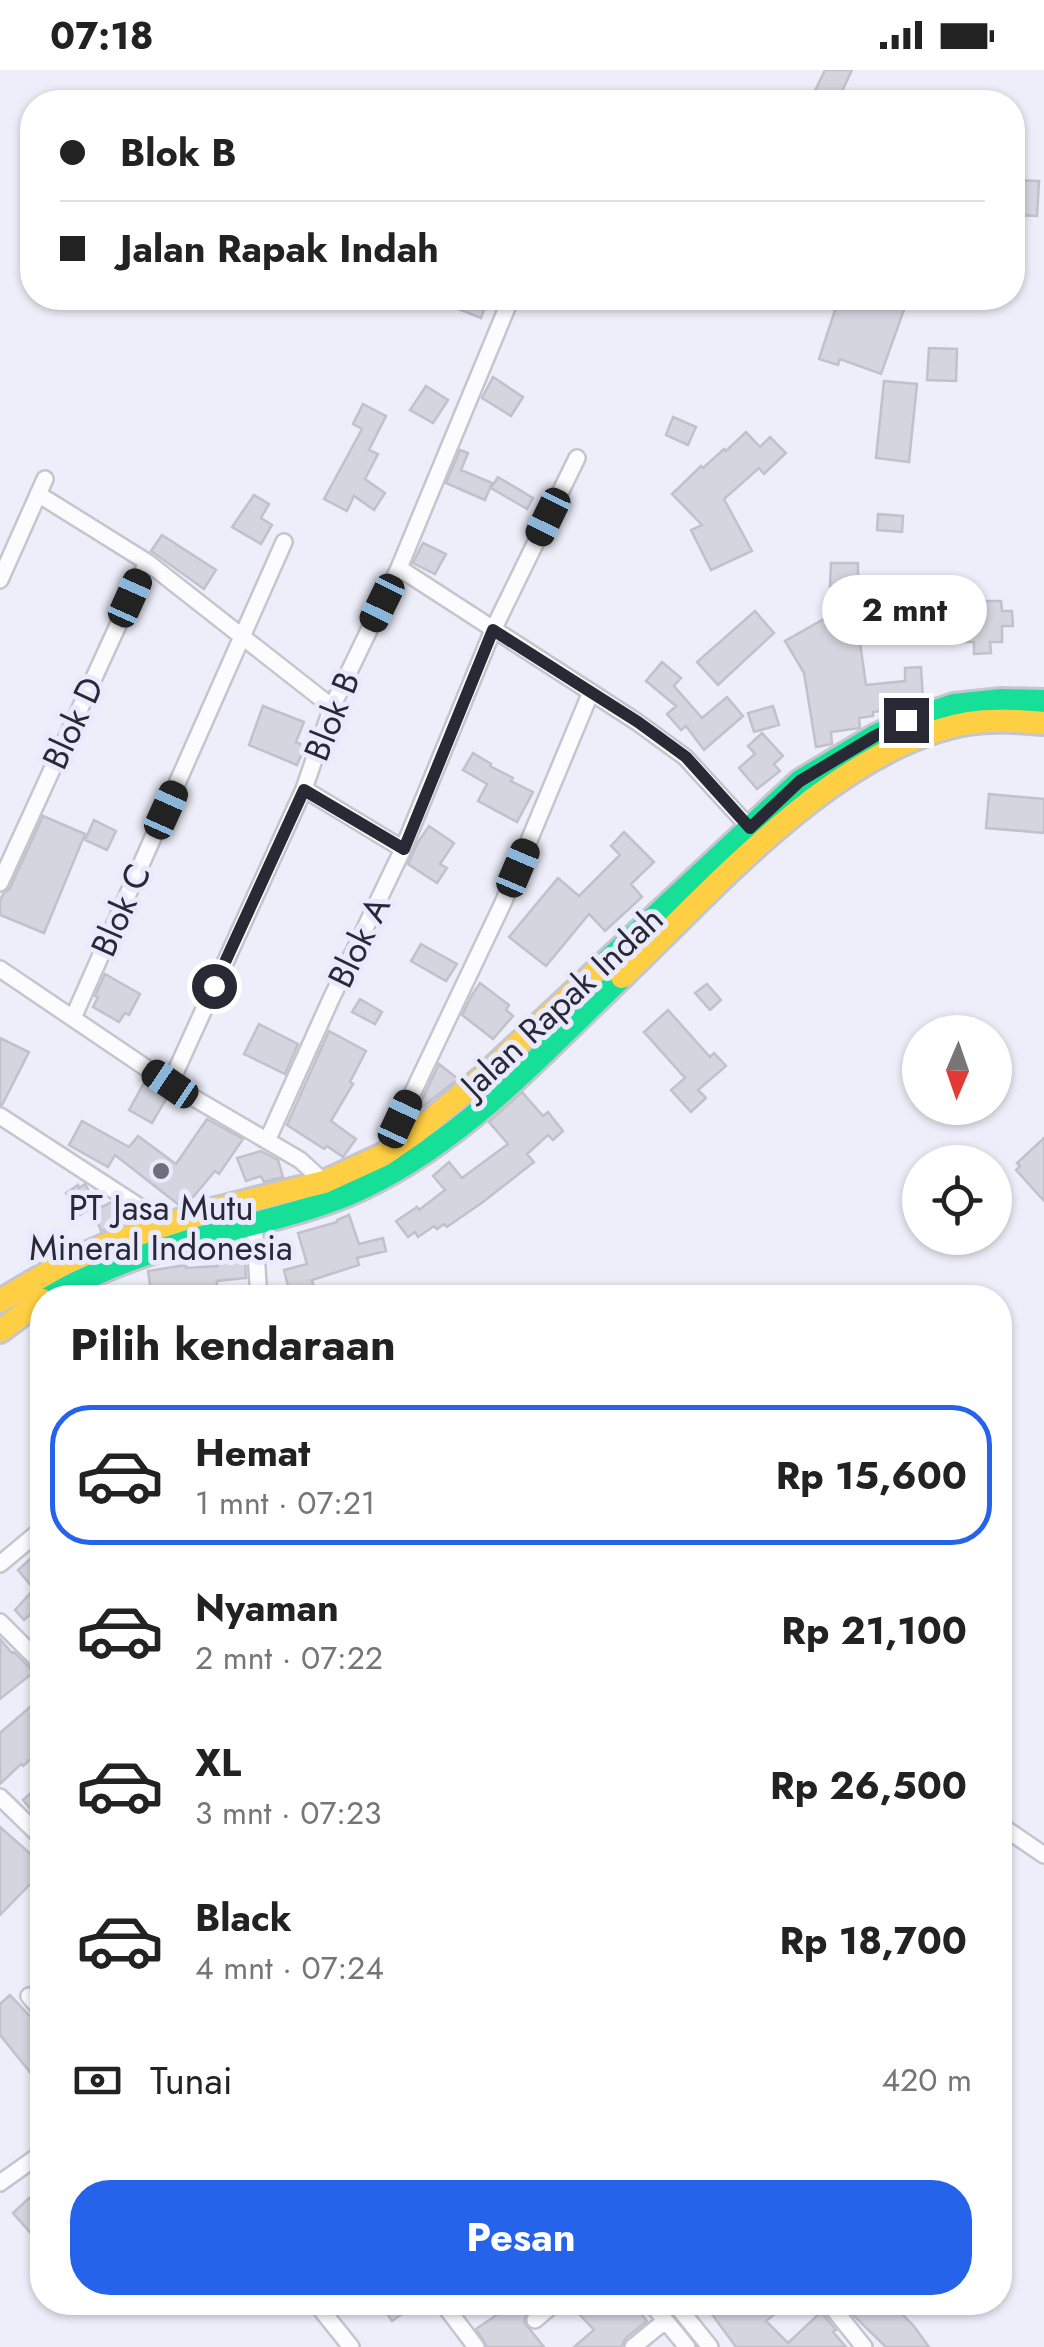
<!DOCTYPE html>
<html lang="id">
<head>
<meta charset="utf-8">
<style>
	body { margin:0; font-family:Jost,sans-serif; background:#f6f6f6; color:#222; height:100vh; display:flex; flex-direction:column; font-size:38px; white-space:nowrap }
	* { box-sizing:border-box; margin:0 }
	p { font-size:32px; color:#767676 }
	.icon { flex:none; width:55px; height:55px; fill:none; stroke:currentColor; stroke-width:2; stroke-linecap:round; stroke-linejoin:round }
	.map { position:relative; flex:1; overflow:hidden }
	.sheet { position:absolute; left:30px; top:1215px; width:982px; height:1030px; display:flex; flex-direction:column; background:#fff; border-radius:40px; box-shadow:0 2px 8px #0004 }
	.sheet>* { flex:none }
	.banner { position:absolute; left:20px; top:20px; width:1005px; height:220px; border-radius:40px; box-shadow:0 2px 8px #0004; display:grid; align-content:center; height:220px; padding:0 40px; background:#fff }
	.needle { width:65px; rotate:182deg }
	.buttons { position:absolute; left:902px; top:945px; display:grid; gap:20px }
	.buttons a { display:grid; place-items:center; width:110px; height:110px; border-radius:50%; background:#fff; box-shadow:0 2px 8px #0004; font-size:50px }
	.end { position:absolute; width:45px; height:45px; margin:-22px; border:12px solid #292935; background:#fff; box-shadow:0 0 0 5px #fff }
	.from { border-radius:50% }
	.bubble { position:absolute; height:70px; border-radius:35px; background:#fff; box-shadow:0 2px 8px #0004; font-size:32px; font-weight:700; line-height:70px; text-align:center }
	.car { position:absolute; width:30px; height:60px; margin:-30px -15px; border-radius:12px; box-shadow:0 0 8px 2px #0007; background:linear-gradient(#222 24%,#8ab4d8 0 40%,#222 0 76%,#8ab4d8 0 86%,#222 0) }
	.banner b { display:flex; align-items:center; gap:35px; height:95px; font-size:38px }
	.banner b+b { border-top:2px solid #e0e0e0 }
	.banner i { width:25px; height:25px; background:#222 }
	ul { padding:0; list-style:none }
	li { display:flex; align-items:center; gap:30px; height:140px; margin:0 20px 15px; padding:0 20px; border:5px solid transparent; border-radius:40px }
	li div { flex:1 }
	li b { display:block; font-size:38px }
	li em { font-style:normal; font-weight:700 }
	li.active { border-color:#2563eb }
	li>.icon { width:90px; height:90px; stroke-width:1.5 }
	h2 { padding:0 40px; font-size:45px; line-height:120px }
	.pay { display:flex; align-items:center; gap:25px; height:110px; padding:0 40px; font-size:38px }
	.pay p { margin-inline-start:auto }
	.primary-button { display:flex; gap:20px; margin-top:auto; padding:20px 40px }
	.primary-button a { flex:1; height:115px; border-radius:40px; background:#2563eb; color:#fff; font-size:40px; font-weight:700; line-height:115px; text-align:center }
	.status { display:flex; justify-content:space-between; align-items:center; height:70px; padding:0 50px; background:#fff; direction:ltr }
	.status svg { height:28px; fill:currentColor }
	.map>svg:first-child { display:block }
	.building { fill:#d5d5e0; stroke:#c1c1cc; stroke-width:2.5 }
	.lines { fill:none; stroke-linecap:round; stroke-linejoin:round }
	.street-casing { stroke:#c5c5d0; stroke-width:20 }
	.fast-casing { stroke:#c5c5d0; stroke-width:28 }
	.slow-casing { stroke:#c5c5d0; stroke-width:28 }
	.street { stroke:#fcfcfe; stroke-width:15 }
	.fast { stroke:#16e098; stroke-width:22 }
	.slow { stroke:#ffcf43; stroke-width:22 }
	.route { stroke:#292935; stroke-width:12 }
	.poi-dot { fill:#6e6e7a; stroke:#eaeafe; stroke-width:4 }
	.labels { text-anchor:middle; stroke-width:10; stroke-linejoin:round; paint-order:stroke }
	.street-label { font-size:35px; fill:#292935; stroke:#eaeafe }
	.poi-label { font-size:35px; fill:#292935; stroke:#eaeafe }
</style>
</head>
<body>
<div class="status"><b>07:18</b><svg viewBox="0 0 49 12"><path d="M0 12V9h3v3zM5 12V6h3v6zM10 12V3h3v9zM15 12V0h3v12zM26 1h20v11H26zM47 4h2v5h-2z"/></svg></div>
<div class="map">
<svg width="1044" height="2277" viewBox="0 0 1044 2277">
	<rect width="100%" height="100%" fill="#eeeefa"/>
	<!-- building -->
	<path class="building" d="M825 0H852L837 32H824L812 27Z
		M1012 110 1039 111 1037 146 1012 145Z
		M460 228H476L487 232 481 248 456 238Z
		M839 228H887L906 234 881 304 840 289 838 295 819 289Z
		M929 278 957 279 956 311 927 310Z
		M493 307 523 327 511 346 482 328Z
		M884 311 917 314 909 392 876 388Z
		M426 316 448 330 433 353 410 340Z
		M363 334 386 346 369 380 378 384 365 409 385 423 374 440 354 426 347 441 324 429 362 359 353 354Z
		M673 347 696 357 688 375 666 365Z
		M746 362 760 377 770 367 786 383 764 404 759 398 724 429 752 481 711 500 691 460 702 455 672 424 701 396 703 398 724 379 726 381Z
		M460 380 468 383 461 400 492 413 485 430 446 413Z
		M498 407 533 428 527 439 491 418Z
		M254 425 269 434 261 448 272 455 261 474 232 457Z
		M878 444 903 446 902 462 877 460Z
		M162 465 216 500 204 519 151 481Z
		M423 473 446 484 435 504 413 493Z
		M831 493H858V517L830 516Z
		M958 531H1001L1002 541H1012L1013 556H1002V572H990L991 583 974 584V572H958Z
		M755 541 774 563 718 615 697 592Z
		M856 545 866 615 905 611V598L921 597 923 629 894 631 895 639 873 642V646L859 648 860 658 831 662 832 674 816 677 804 603 785 571 824 549 827 553Z
		M662 592 681 608 674 616 702 648 727 627 743 646 704 680 686 656 681 660 667 644 676 636 646 611Z
		M263 636 304 652 296 672 305 676 297 695 249 675Z
		M773 636 779 655 754 662 748 643Z
		M762 663 783 686 774 694 780 701 757 719 739 698 755 684 748 676Z
		M473 683 491 694 490 696 513 708 511 711 533 722 517 752 478 731 487 714 463 700Z
		M989 724 1044 729V763L986 758Z
		M43 746 85 764 44 863 0 845V831L3 824 10 818Z
		M94 750 116 761 107 780 85 770Z
		M429 756 454 773 440 794 447 798 437 813 408 794 418 772Z
		M624 762 654 792 631 814 642 827 605 861 589 844 546 896 509 867 558 808 579 826 620 785 611 776Z
		M421 874 457 894 446 911 411 891Z
		M105 904 140 924 129 945 125 943 119 952 93 937 98 927 95 926Z
		M480 913 509 935 506 940 513 946 493 969 462 945 472 925Z
		M707 914 721 930 710 940 695 923Z
		M360 929 382 942 375 954 352 942Z
		M668 940 710 987 714 983 726 996 698 1020 706 1028 691 1042 671 1020 685 1008 644 962Z
		M259 954 298 974 285 1004 244 984Z
		M329 961 366 981 350 1012 353 1014 331 1051 356 1069 343 1087 327 1076 324 1079 287 1055Z
		M0 968 29 982 2 1035H0Z
		M439 994 458 1009 421 1038 419 1036Z
		M145 1011 168 1026 152 1053 129 1040Z
		M522 1022 543 1046 548 1042 563 1061 553 1070 548 1065 527 1084 534 1092 483 1132 447 1157 444 1154 437 1159 434 1156 418 1167 415 1162 408 1167 396 1151 417 1137 419 1140 445 1120 433 1106 449 1092 462 1108 508 1074 489 1052Z
		M207 1049 243 1069 219 1104 215 1101 189 1132 179 1135 115 1085 108 1097 69 1075 82 1051 129 1077 138 1066 176 1094Z
		M1044 1068V1131L1016 1100 1020 1096 1017 1093Z
		M261 1081 278 1090 283 1107 264 1112 261 1106 246 1111 237 1088Z
		M85 1114 97 1135 80 1145 66 1123 78 1115 79 1118Z
		M112 1132 124 1140 129 1151 101 1161 93 1141Z
		M349 1145 359 1174 383 1168 386 1181 357 1188 359 1195 312 1210 317 1228H291L284 1200 307 1194 298 1163 337 1152V1150Z
		M244 1173 246 1208 217 1211V1228H152L148 1201 186 1195V1198L218 1196 216 1180 232 1178V1175Z
		M42 1478V1553L33 1542 24 1550 15 1540 34 1519 18 1500Z
		M0 1569 12 1583 14 1582 34 1602 0 1629Z
		M30 1637 42 1651V1679L23 1696 21 1694 0 1714V1663Z
		M42 1713V1753L23 1730Z
		M0 1757 42 1794V1802L0 1845Z
		M10 1925 42 1959V2017L0 1965V1934Z
		M29 2128 42 2143V2176L13 2143Z
		M379 2232H419L392 2251Z
		M515 2232H538L527 2242 524 2252 544 2277H487L476 2259Z
		M568 2232H631L647 2251 626 2268 621 2277H574L594 2260Z
		M703 2232H790L766 2251 788 2273 821 2242 836 2260 833 2262 846 2277H736Z
		M843 2232H890L913 2255 929 2277H886L854 2246Z"/>
	<g class="lines">
		<defs>
			<path id="street" d="M38 424 147 492 332 637
				M399 498 637 652 685 687 750 758
				M0 510 45 409
				M304 719 403 779
				M0 813 147 492
				M0 899 170 1014 300 1090 324 1112
				M73 948 284 472
				M170 1014 304 719 332 637 399 498 511 228
				M0 1046 166 1154
				M267 1071 331 929 403 779 493 560 577 388
				M384 1083 503 833 591 622
				M254 1153 259 1228
				M0 1494 42 1459
				M0 1552 42 1594
				M0 1727 42 1768
				M1000 1755 1044 1785
				M29 1926 42 1941
				M0 2113 42 2083
				M315 2232 351 2277
				M442 2232 476 2277
				M650 2232 687 2277
				M674 2232 710 2277
				M828 2232 864 2277
				M535 2250 556 2232
				M633 2277 665 2251"/>
			<path id="fast" d="M605 893 800 711 875 666 906 651 954 635 1002 630 1044 631
				M47 1228C92 1203 138 1185 188 1171 241 1156 298 1145 349 1124 457 1078 539 986 622 907"/>
			<path id="slow" d="M622 907C715 818 837 676 968 653 993 649 1019 651 1044 653
				M0 1231 63 1194 106 1175 208 1141 324 1112 383 1085 415 1063 483 1007 605 893
				M0 1261 42 1230"/>
		</defs>
		<!-- street casing -->
		<use href="#street" class="street-casing"/>
		<!-- fast casing -->
		<use href="#fast" class="fast-casing"/>
		<!-- slow casing -->
		<use href="#slow" class="slow-casing"/>
		<!-- street -->
		<use href="#street" class="street"/>
		<!-- fast -->
		<use href="#fast" class="fast"/>
		<!-- slow -->
		<use href="#slow" class="slow"/>
	</g>
	<g class="lines">
		<!-- route -->
		<path class="route" d="M214 916 304 720 404 779 493 560 638 652 686 687 750 758 800 711 875 666 906 650"/>
	</g>
	<!-- markers -->
	<circle class="poi-dot" cx="161" cy="1101" r="10"/>
	<g class="labels">
		<!-- street labels -->
		<g class="street-label">
			<text transform="translate(332 646) rotate(-68)" y="12">Blok B</text>
			<text transform="translate(73 653) rotate(-65)" y="12">Blok D</text>
			<text transform="translate(121 840) rotate(-66)" y="12">Blok C</text>
			<text transform="translate(359 872) rotate(-64)" y="12">Blok A</text>
			<text transform="translate(562 932) rotate(-43)" y="12">Jalan Rapak Indah</text>
		</g>
		<!-- poi labels -->
		<g class="poi-label">
			<text x="161" y="1150">PT Jasa Mutu<tspan x="161" dy="40">Mineral Indonesia</tspan></text>
		</g>
	</g>
</svg>
<div class="buttons">
<a><svg class="needle" viewBox="-14 -14 28 28"><path d="M0-13l5 13h-10z" fill="#e53935"/><path d="M0 13l5-13h-10z" fill="#767676"/></svg></a>
<a><svg class="icon" aria-label="locate" viewBox="0 0 24 24"><circle cx="12" cy="12" r="6"/><path d="M12 2v4M12 18v4M2 12h4M18 12h4"/></svg></a>
</div>
<i class="end from" style="left:214px;top:916px"></i>
<i class="end" style="left:906px;top:650px"></i>
<div class="bubble" style="left:822px;top:505px;width:165px">2 mnt</div>
<i class="car" style="left:548px;top:447px;rotate:206deg"></i>
<i class="car" style="left:130px;top:528px;rotate:24deg"></i>
<i class="car" style="left:382px;top:533px;rotate:206deg"></i>
<i class="car" style="left:166px;top:740px;rotate:24deg"></i>
<i class="car" style="left:518px;top:798px;rotate:23deg"></i>
<i class="car" style="left:170px;top:1014px;rotate:304deg"></i>
<i class="car" style="left:400px;top:1049px;rotate:25deg"></i>
<div class="banner">
<b><i class="from"></i>Blok B</b>
<b><i></i>Jalan Rapak Indah</b>
</div>
<section class="sheet">
<h2>Pilih kendaraan</h2>
<ul>
<li class="active"><svg class="icon" aria-label="car" viewBox="0 0 24 24"><path d="M5 17H2v-5l4-1 3-4h7l3 4 3 1v5h-3M9 17h6M6 11h13"/><circle cx="7" cy="17" r="2"/><circle cx="17" cy="17" r="2"/></svg><div><b>Hemat</b><p>1 mnt · 07:21</p></div><em>Rp 15,600</em></li>
<li><svg class="icon" aria-label="car" viewBox="0 0 24 24"><path d="M5 17H2v-5l4-1 3-4h7l3 4 3 1v5h-3M9 17h6M6 11h13"/><circle cx="7" cy="17" r="2"/><circle cx="17" cy="17" r="2"/></svg><div><b>Nyaman</b><p>2 mnt · 07:22</p></div><em>Rp 21,100</em></li>
<li><svg class="icon" aria-label="car" viewBox="0 0 24 24"><path d="M5 17H2v-5l4-1 3-4h7l3 4 3 1v5h-3M9 17h6M6 11h13"/><circle cx="7" cy="17" r="2"/><circle cx="17" cy="17" r="2"/></svg><div><b>XL</b><p>3 mnt · 07:23</p></div><em>Rp 26,500</em></li>
<li><svg class="icon" aria-label="car" viewBox="0 0 24 24"><path d="M5 17H2v-5l4-1 3-4h7l3 4 3 1v5h-3M9 17h6M6 11h13"/><circle cx="7" cy="17" r="2"/><circle cx="17" cy="17" r="2"/></svg><div><b>Black</b><p>4 mnt · 07:24</p></div><em>Rp 18,700</em></li>
</ul>
<div class="pay"><svg class="icon" aria-label="cash" viewBox="0 0 24 24"><path d="M3 7h18v10H3z"/><circle cx="12" cy="12" r="2"/></svg>Tunai<p>420 m</p></div>
<div class="primary-button"><a>Pesan</a></div>
</section>
</div>
</body>
</html>
